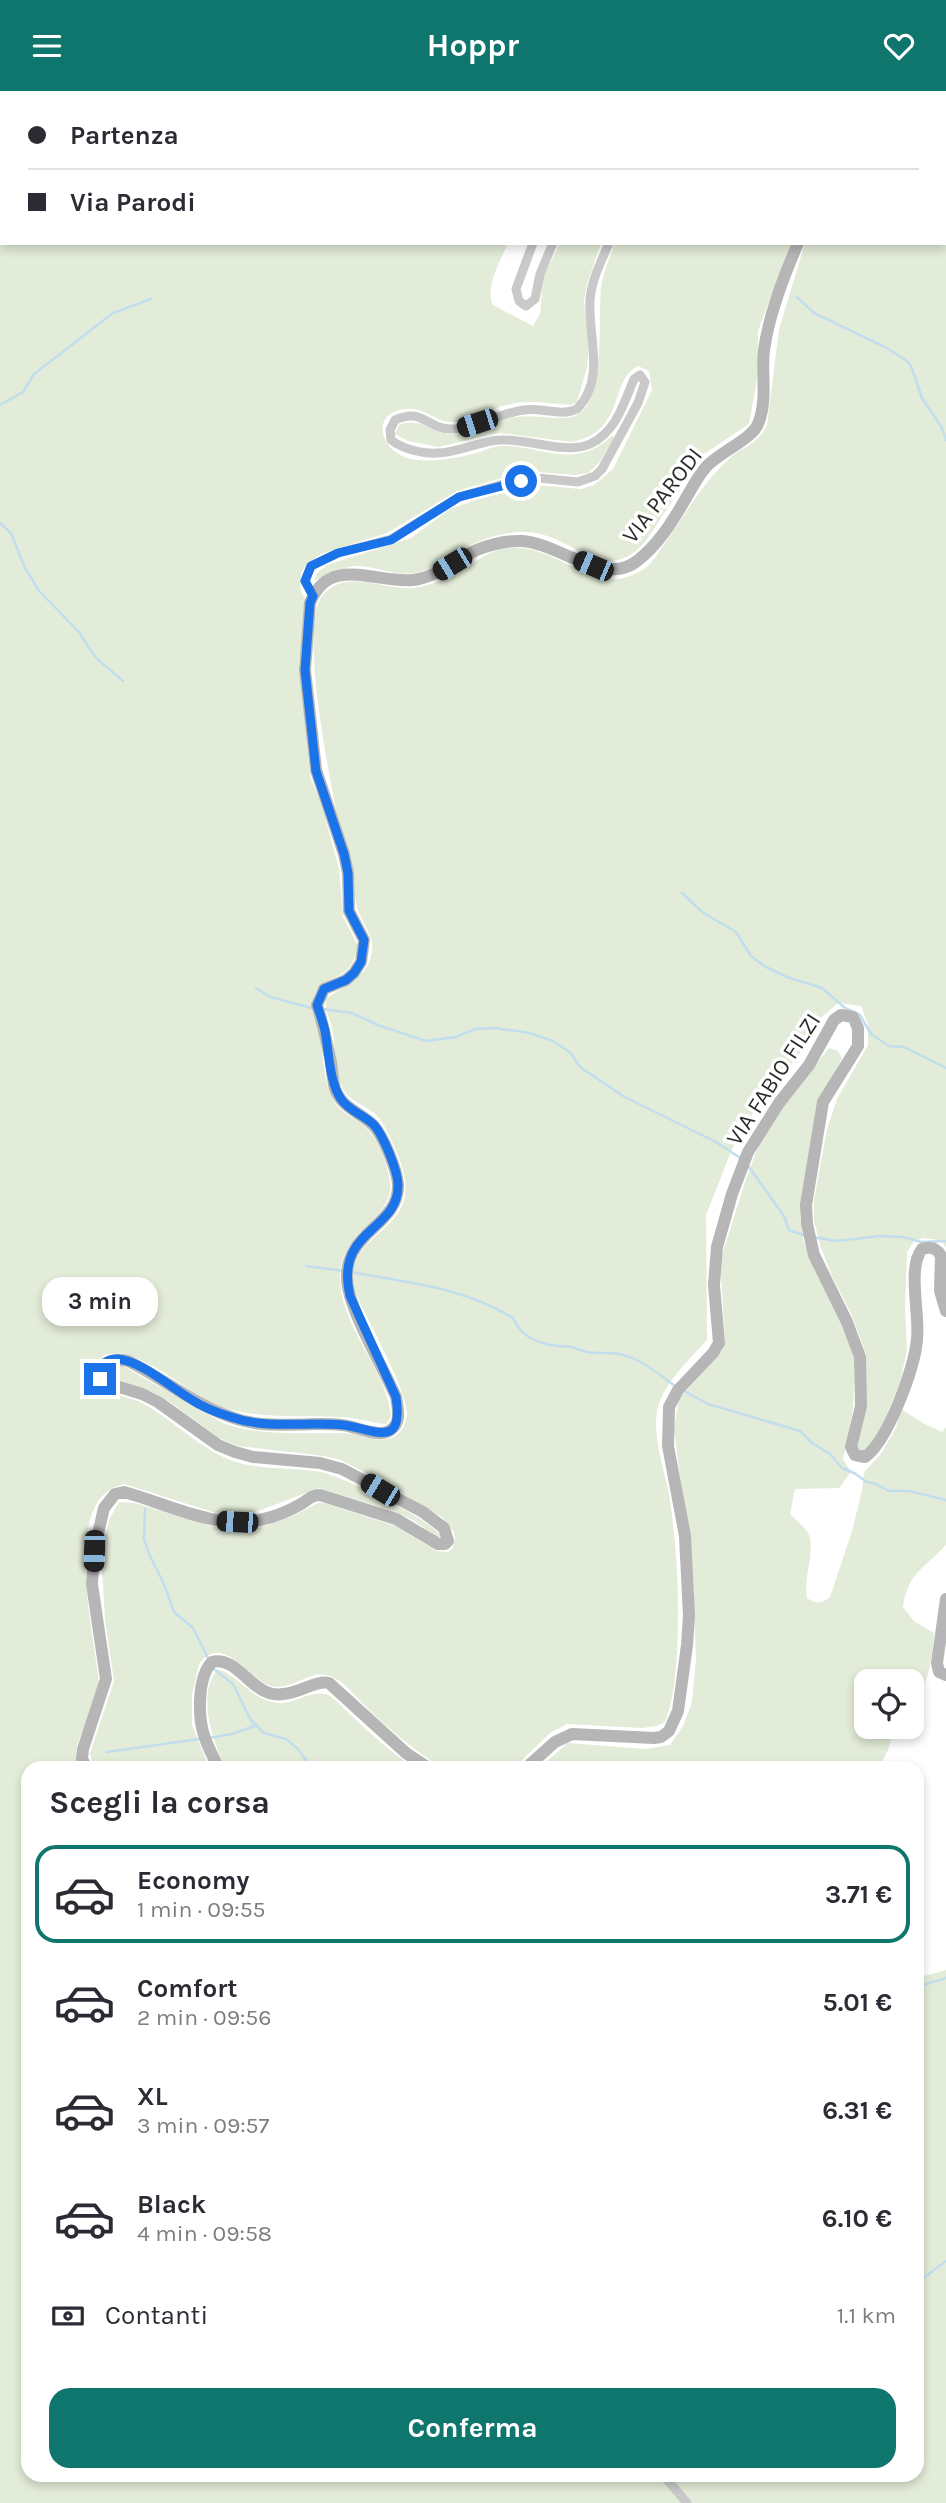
<!DOCTYPE html>
<html lang="it">
<head>
<meta charset="utf-8">
<style>
	body { margin:0; font-family:Karla,sans-serif; background:#f7f7f7; color:#2b2b33; height:100vh; display:flex; flex-direction:column; font-size:26px; white-space:nowrap }
	* { box-sizing:border-box; margin:0 }
	p { font-size:23px; color:#7c7c81 }
	.icon { flex:none; width:38px; height:38px; fill:none; stroke:currentColor; stroke-width:2; stroke-linecap:round; stroke-linejoin:round }
	.map { position:relative; flex:1; overflow:hidden }
	.drawer { position:absolute; left:21px; top:1670px; width:903px; height:721px; display:flex; flex-direction:column; background:#fff; border-radius:21px; box-shadow:0 4px 10px #0003 }
	.drawer>* { flex:none }
	.hud { position:absolute; left:0px; top:0px; width:947px; height:154px; box-shadow:0 4px 10px #0003; display:grid; align-content:center; height:154px; padding:0 28px; background:#fff }
	.tools { position:absolute; left:854px; top:1578px; display:grid; gap:14px }
	.tools a { display:grid; place-items:center; width:70px; height:70px; border-radius:14px; background:#fff; box-shadow:0 4px 10px #0003; font-size:35px }
	.end { position:absolute; width:32px; height:32px; margin:-16px; border:9px solid #1a73e8; background:#fff; box-shadow:0 0 0 4px #fff }
	.from { border-radius:50% }
	.bubble { position:absolute; height:49px; border-radius:21px; background:#fff; box-shadow:0 4px 10px #0003; font-size:23px; font-weight:700; line-height:49px; text-align:center }
	.car { position:absolute; width:21px; height:42px; margin:-21px -10px; border-radius:9px; box-shadow:0 0 5px 2px #0007; background:linear-gradient(#222 24%,#8ab4d8 0 40%,#222 0 76%,#8ab4d8 0 86%,#222 0) }
	.hud b { display:flex; align-items:center; gap:24px; height:66px; font-size:26px }
	.hud b+b { border-top:2px solid #e1e1e2 }
	.hud i { width:18px; height:18px; background:#2b2b33 }
	ul { padding:0; list-style:none }
	li { display:flex; align-items:center; gap:21px; height:98px; margin:0 14px 10px; padding:0 14px; border:4px solid transparent; border-radius:21px }
	li div { flex:1 }
	li b { display:block; font-size:26px }
	li em { font-style:normal; font-weight:700 }
	li.on { border-color:#0f766e }
	li>.icon { width:63px; height:63px; stroke-width:1.5 }
	h2 { padding:0 28px; font-size:32px; line-height:84px }
	.pay { display:flex; align-items:center; gap:18px; height:77px; padding:0 28px; font-size:26px }
	.pay p { margin-inline-start:auto }
	.primary-button { display:flex; gap:14px; margin-top:auto; padding:14px 28px }
	.primary-button a { flex:1; height:80px; border-radius:21px; background:#0f766e; color:#fff; font-size:28px; font-weight:700; line-height:80px; text-align:center }
	header { display:flex; justify-content:space-between; align-items:center; height:91px; padding:0 28px; background:#0f766e; color:#fff; font-size:32px; font-weight:700 }
	.map>svg:first-child { display:block }
	.green { fill:#e3ecd8 }
	.lines { fill:none; stroke-linecap:round; stroke-linejoin:round }
	.stream { stroke:#c2deee; stroke-width:2.5 }
	.street { stroke:#c9c9c9; stroke-width:9 }
	.secondary { stroke:#b6b6b6; stroke-width:12 }
	.route { stroke:#1a73e8; stroke-width:9 }
	.labels { text-anchor:middle; stroke-width:7; stroke-linejoin:round; paint-order:stroke }
	.street-label { font-size:23px; fill:#2c2c2c; stroke:#fff }
</style>
</head>
<body>
<header><svg class="icon" aria-label="menu" viewBox="0 0 24 24"><path d="M4 6h16M4 12h16M4 18h16"/></svg>Hoppr<svg class="icon" aria-label="heart" viewBox="0 0 24 24"><path d="M12 20l-8-8c-3-5 5-10 8-4 3-6 11-1 8 4z"/></svg></header>
<div class="map">
<svg width="946" height="2412" viewBox="0 0 946 2412">
	<rect width="100%" height="100%" fill="#fff"/>
	<!-- green -->
	<path class="green" d="M0 0H611L2 2V152H508C501 169 484 196 493 214L533 235 540 223 543 186 560 152H601L587 193 584 210 589 254 587 277 577 311 571 314C550 313 527 308 507 314 488 318 471 330 451 331 435 331 425 316 406 318 372 321 377 356 407 367 425 373 458 367 476 362 484 360 493 355 502 355 526 354 552 366 576 363 591 361 602 354 613 344L614 348 599 372 588 382 575 384 538 381 502 387 457 400 387 442 321 463 306 474 301 482 300 498 307 512 299 572 310 685 322 716 339 777 343 826 358 855C356 863 353 873 347 879 334 890 316 889 313 909 310 921 318 932 320 945 324 966 323 992 335 1012 341 1022 355 1027 364 1035 378 1047 388 1073 390 1092 394 1126 343 1141 340 1181 337 1234 386 1275 391 1325L386 1333C371 1332 358 1327 343 1326 300 1323 262 1330 220 1315 184 1302 143 1255 104 1264 98 1271 87 1281 94 1291 104 1305 128 1304 142 1312 174 1329 201 1360 236 1371 262 1379 293 1376 321 1381 341 1385 434 1429 441 1446H437L413 1429 395 1421 319 1397 264 1418 247 1422 222 1424 124 1393C57 1407 97 1550 99 1595 99 1613 81 1637 77 1655 75 1662 78 1670 78 1676H28V2384H917V1887L946 1879V2412H0Z
		M649 0H941L648 2Z
		M946 13V1156L940 1149 923 1147 914 1150 907 1161 905 1217 907 1259 900 1291 881 1338 870 1356 863 1360 857 1357 866 1319V1263L851 1222 832 1185 821 1157 814 1130V1109L827 1038 837 1008 868 954V933L861 915 838 912 821 927 798 965 760 1010 732 1058 706 1124 707 1249C690 1268 667 1289 659 1313 650 1338 664 1378 669 1403 677 1456 680 1509 677 1563 675 1587 674 1608 665 1631L657 1635 642 1637 567 1633 550 1642 515 1676C497 1676 461 1680 445 1676 429 1673 381 1631 368 1618 357 1607 343 1588 327 1584 309 1579 293 1600 271 1595 248 1589 223 1540 199 1573L192 1604V1634L209 1676H100L92 1671 90 1662 114 1590 105 1529 101 1460 110 1427 119 1411 135 1412 211 1435 234 1439 258 1437 293 1425 318 1412H324L395 1435 437 1460 448 1461 453 1457 455 1447 454 1441 442 1426 388 1394 341 1369 324 1365 238 1355 219 1347 170 1311 152 1301 108 1286 110 1276 121 1274 225 1333C262 1345 304 1342 343 1342 361 1342 378 1355 395 1345 402 1342 407 1330 407 1322 406 1296 366 1227 354 1198 354 1193 352 1187 353 1182 359 1137 421 1136 402 1076 399 1064 386 1036 379 1027 369 1014 349 1012 342 996 335 982 336 951 331 933 328 923 323 917 327 907 346 893 369 887 372 860 374 843 361 832 357 816 346 765 292 540 323 504 346 477 381 498 409 497 425 497 444 489 459 481 478 471 486 459 510 457 548 453 580 489 616 488 626 488 643 480 649 474 655 468 660 459 665 452 685 424 703 391 729 368 745 353 755 357 767 334L779 239 805 152H945Z
		M615 152H791L758 240 757 289 749 333 704 363 645 451C602 499 571 439 523 441 503 441 478 449 461 459 446 468 432 480 413 482 393 485 374 474 354 475 340 477 327 487 314 489L317 482 327 474 411 447 450 418 479 408 537 394 581 398 594 394 613 378 652 299 649 280 638 275C608 290 627 340 572 351L499 342 438 356 408 350 395 343 399 334C427 324 433 349 465 342 482 338 499 329 516 326 534 323 560 330 575 325 606 315 598 224 601 198 602 183 610 167 615 152Z
		M829 957 838 960 842 967 815 1026 800 1127 803 1149 846 1241 855 1272 853 1318 843 1368 851 1381 839 1397 795 1398 790 1423C796 1429 806 1437 809 1444 815 1461 803 1488 807 1507 816 1513 821 1513 830 1506L852 1440 862 1399 864 1381 880 1364 896 1337 901 1318 923 1332 942 1341 946 1336V1454C924 1478 908 1481 903 1516L914 1530 934 1542C932 1565 930 1595 912 1611V1591H866V1636H894L888 1659 879 1676H540L568 1652 645 1658 670 1654 683 1635 692 1611 696 1567 693 1489 674 1338 679 1308 722 1260 725 1250 721 1183 722 1164 746 1088 760 1051 789 1007Z
		M221 1579C241 1588 253 1609 277 1612 295 1614 313 1596 330 1605 338 1610 347 1621 354 1627 373 1645 392 1662 413 1676H225C213 1649 197 1607 216 1580Z"/>
	<g class="lines">
		<!-- stream -->
		<path class="stream" d="M797 206 814 222 887 257 907 270 911 275 922 307 942 337 946 349
			M0 314 23 301 34 283 113 222 151 208
			M0 432 11 442 25 477 39 500 78 540 96 567 123 590
			M682 802 702 821 736 841 751 865 764 875 787 886 822 897 845 917 860 924 871 943 889 955 904 956 946 977
			M256 897 270 906 312 917
			M322 918 352 922 378 934 426 950 456 946 475 938 495 937 530 942 553 950 571 962 580 976 623 1005 716 1051 742 1068
			M749 1076 784 1125 789 1139 806 1145
			M813 1146 836 1150 880 1145 903 1146 921 1151 946 1150
			M306 1175 345 1180
			M351 1181C408 1192 463 1196 513 1227 523 1251 548 1255 571 1256 576 1257 582 1260 587 1261 597 1263 609 1261 619 1263 641 1267 658 1283 675 1295
			M684 1300 708 1313 800 1340 812 1352 830 1363 842 1377 854 1382 867 1391 876 1393 889 1400H909L946 1409
			M145 1418 144 1448 150 1465 163 1491 174 1521 193 1537 209 1569
			M214 1578 233 1593 250 1628 264 1642 286 1648 298 1658 311 1676
			M209 1647 232 1643 257 1634
			M107 1661 199 1648
			M917 1896 946 1887
			M917 2192 946 2170"/>
		<!-- street -->
		<path class="street" d="M619 2 622 0
			M641 2 642 0
			M533 152 516 198 519 210 526 215 535 208 540 183 553 152
			M313 505 305 490 311 475 338 462 391 448 459 406 503 393 538 387 578 391 595 385 602 378 638 312 645 291 640 284 634 288C624 312 616 341 590 353 566 364 527 347 500 349 479 350 458 362 437 362 422 363 403 358 391 349L390 339 395 329C423 316 427 338 451 338 476 338 499 322 524 319 541 316 561 326 577 318 606 288 588 246 590 210 591 190 601 171 609 152
			M663 2384 687 2412"/>
		<!-- secondary -->
		<path class="secondary" d="M945 4 946 3
			M946 1508 937 1572 939 1581 946 1584
			M86 1676 82 1668 83 1658 106 1588 92 1493 94 1460 104 1417 115 1403 124 1401C168 1413 213 1438 260 1429 274 1426 289 1420 301 1413 308 1409 311 1404 320 1404L396 1428 438 1453H445L448 1450 444 1437 423 1421 342 1378 320 1372 253 1366 235 1361 218 1354 158 1311 142 1303 103 1291C93 1272 112 1267 128 1270 164 1288 192 1312 231 1326 267 1340 305 1330 342 1334 355 1335 378 1347 389 1340 402 1332 398 1319 396 1306 383 1276 348 1218 347 1188 345 1140 400 1134 398 1093 397 1079 383 1044 373 1034 360 1021 342 1017 335 998 333 990 332 980 331 971 327 952 323 933 317 914L324 898 346 889 354 882 361 871 364 849 349 820 348 782 344 763 316 679 305 579 310 512C329 463 377 493 413 489 434 487 448 473 466 464 481 456 504 449 522 450 558 452 605 496 637 470 658 454 673 430 686 407 692 397 698 385 706 376 720 361 752 348 758 333 768 309 761 283 764 259 769 223 784 185 798 152
			M218 1676C213 1665 206 1653 203 1641 198 1622 198 1585 212 1571 234 1565 249 1596 269 1602 292 1609 313 1588 329 1592L406 1662 427 1676
			M527 1676 555 1651 572 1643 654 1647 661 1646 669 1640 678 1620 687 1554 689 1525 685 1445 668 1355 669 1316 678 1299 713 1262 719 1252 714 1194 717 1156 732 1103 748 1061 779 1012 809 974 834 929 841 924 853 926 858 937V955L823 1011 806 1114 807 1133 814 1164 847 1231 860 1266 861 1315 851 1356 855 1364 865 1366C888 1350 915 1276 917 1248 920 1223 907 1177 922 1158 931 1155 937 1157 941 1165L940 1200 946 1220"/>
	</g>
	<g class="lines">
		<!-- route -->
		<path class="route" d="M100 1288C99 1277 105 1267 118 1268 141 1270 172 1297 192 1309 204 1317 218 1322 231 1326 268 1339 305 1330 343 1334 375 1338 404 1359 396 1306L350 1205C334 1137 399 1141 398 1094 398 1080 383 1044 374 1034 364 1024 349 1020 341 1008 329 990 329 961 325 940 323 931 320 923 317 914L324 898 346 889 354 882 361 871 364 849 349 820 348 782 344 763 316 680 305 579 310 512 313 505 305 490 311 475 338 462 391 449 459 406 521 390"/>
	</g>
	<g class="labels">
		<!-- street labels -->
		<g class="street-label">
			<text transform="translate(662 404) rotate(-52)" y="8">VIA PARODI</text>
			<text transform="translate(773 988) rotate(-57)" y="8">VIA FABIO FILZI</text>
		</g>
	</g>
</svg>
<div class="tools">
<a><svg class="icon" aria-label="locate" viewBox="0 0 24 24"><circle cx="12" cy="12" r="6"/><path d="M12 2v4M12 18v4M2 12h4M18 12h4"/></svg></a>
</div>
<i class="end from" style="left:521px;top:390px"></i>
<i class="end" style="left:100px;top:1288px"></i>
<div class="bubble" style="left:42px;top:1186px;width:116px">3 min</div>
<i class="car" style="left:477px;top:332px;rotate:252deg"></i>
<i class="car" style="left:452px;top:473px;rotate:239deg"></i>
<i class="car" style="left:593px;top:475px;rotate:293deg"></i>
<i class="car" style="left:380px;top:1399px;rotate:301deg"></i>
<i class="car" style="left:237px;top:1431px;rotate:273deg"></i>
<i class="car" style="left:94px;top:1460px;rotate:182deg"></i>
<div class="hud">
<b><i class="from"></i>Partenza</b>
<b><i></i>Via Parodi</b>
</div>
<section class="drawer">
<h2>Scegli la corsa</h2>
<ul>
<li class="on"><svg class="icon" aria-label="car" viewBox="0 0 24 24"><path d="M5 17H2v-5l4-1 3-4h7l3 4 3 1v5h-3M9 17h6M6 11h13"/><circle cx="7" cy="17" r="2"/><circle cx="17" cy="17" r="2"/></svg><div><b>Economy</b><p>1 min · 09:55</p></div><em>3.71 €</em></li>
<li><svg class="icon" aria-label="car" viewBox="0 0 24 24"><path d="M5 17H2v-5l4-1 3-4h7l3 4 3 1v5h-3M9 17h6M6 11h13"/><circle cx="7" cy="17" r="2"/><circle cx="17" cy="17" r="2"/></svg><div><b>Comfort</b><p>2 min · 09:56</p></div><em>5.01 €</em></li>
<li><svg class="icon" aria-label="car" viewBox="0 0 24 24"><path d="M5 17H2v-5l4-1 3-4h7l3 4 3 1v5h-3M9 17h6M6 11h13"/><circle cx="7" cy="17" r="2"/><circle cx="17" cy="17" r="2"/></svg><div><b>XL</b><p>3 min · 09:57</p></div><em>6.31 €</em></li>
<li><svg class="icon" aria-label="car" viewBox="0 0 24 24"><path d="M5 17H2v-5l4-1 3-4h7l3 4 3 1v5h-3M9 17h6M6 11h13"/><circle cx="7" cy="17" r="2"/><circle cx="17" cy="17" r="2"/></svg><div><b>Black</b><p>4 min · 09:58</p></div><em>6.10 €</em></li>
</ul>
<div class="pay"><svg class="icon" aria-label="cash" viewBox="0 0 24 24"><path d="M3 7h18v10H3z"/><circle cx="12" cy="12" r="2"/></svg>Contanti<p>1.1 km</p></div>
<div class="primary-button"><a>Conferma</a></div>
</section>
</div>
</body>
</html>
